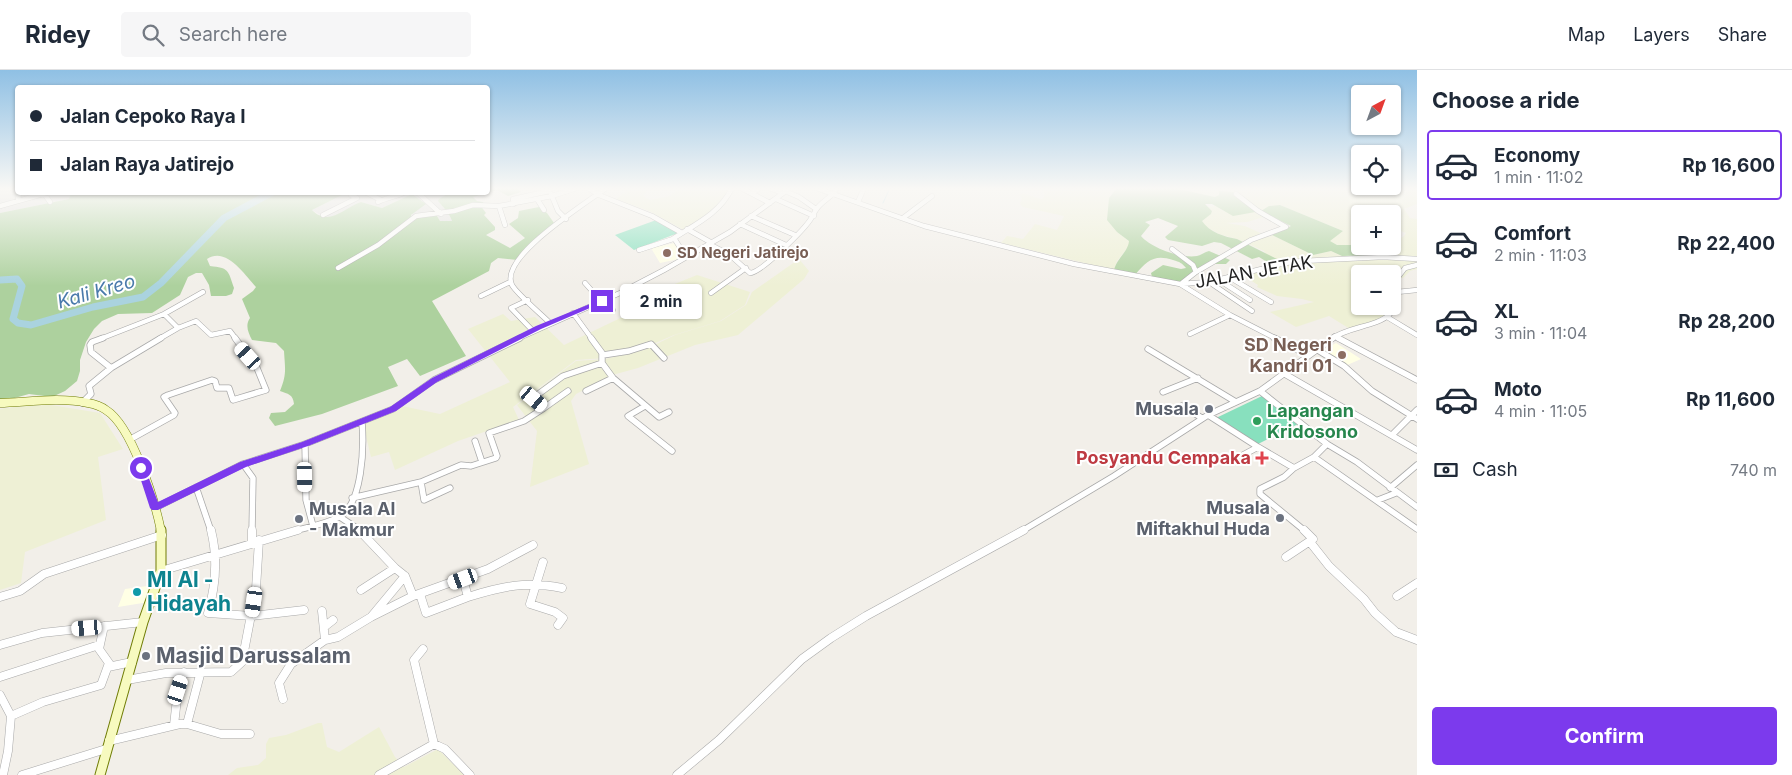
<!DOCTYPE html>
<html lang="en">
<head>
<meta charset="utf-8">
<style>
	body { margin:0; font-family:Inter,sans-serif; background:#f6f6f7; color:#1f2937; height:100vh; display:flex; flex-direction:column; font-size:19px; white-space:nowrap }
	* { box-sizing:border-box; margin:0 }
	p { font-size:16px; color:#747a83 }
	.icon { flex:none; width:28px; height:28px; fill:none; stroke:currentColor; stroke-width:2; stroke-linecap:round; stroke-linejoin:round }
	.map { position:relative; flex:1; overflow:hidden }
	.sheet { display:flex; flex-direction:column; background:#fff; width:375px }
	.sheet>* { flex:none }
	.banner { position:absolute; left:15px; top:15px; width:475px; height:110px; border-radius:5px; box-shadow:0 1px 4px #0004; display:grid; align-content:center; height:110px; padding:0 15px; background:#fff }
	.needle { width:32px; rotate:41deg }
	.buttons { position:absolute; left:1351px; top:15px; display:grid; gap:10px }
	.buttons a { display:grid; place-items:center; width:50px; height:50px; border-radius:5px; background:#fff; box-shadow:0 1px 4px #0004; font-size:25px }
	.end { position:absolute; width:22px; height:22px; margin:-11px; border:6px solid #7c3aed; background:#fff; box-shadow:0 0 0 2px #fff }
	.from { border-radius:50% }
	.bubble { position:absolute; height:35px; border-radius:5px; background:#fff; box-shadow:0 1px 4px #0004; font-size:16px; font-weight:700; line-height:35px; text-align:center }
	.car { position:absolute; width:15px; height:30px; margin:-15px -8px; border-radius:6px; box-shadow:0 0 4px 1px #0007; background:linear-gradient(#fff 24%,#345 0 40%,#fff 0 76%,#345 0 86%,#fff 0) }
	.banner b { display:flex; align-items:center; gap:18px; height:48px; font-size:19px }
	.banner b+b { border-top:1px solid #e0e1e3 }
	.banner i { width:12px; height:12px; background:#1f2937 }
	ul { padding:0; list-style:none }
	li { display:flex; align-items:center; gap:15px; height:70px; margin:0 10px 8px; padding:0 5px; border:2px solid transparent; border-radius:5px }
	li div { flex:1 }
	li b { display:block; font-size:19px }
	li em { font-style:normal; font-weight:700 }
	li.active { border-color:#7c3aed }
	li>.icon { width:45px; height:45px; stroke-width:1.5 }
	h2 { padding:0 15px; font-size:22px; line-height:60px }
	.pay { display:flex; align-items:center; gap:12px; height:55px; padding:0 15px; font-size:19px }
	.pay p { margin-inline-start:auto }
	.button { display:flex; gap:10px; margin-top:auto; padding:10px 15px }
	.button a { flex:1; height:58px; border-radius:5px; background:#7c3aed; color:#fff; font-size:20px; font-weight:700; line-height:58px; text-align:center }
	header { display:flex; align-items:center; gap:30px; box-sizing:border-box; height:70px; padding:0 25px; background:#fff; border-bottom:1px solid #e0e1e3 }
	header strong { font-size:24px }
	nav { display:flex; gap:28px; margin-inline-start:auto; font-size:18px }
	.search { width:350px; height:45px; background:#f6f6f7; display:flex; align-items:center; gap:12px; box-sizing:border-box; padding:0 18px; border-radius:5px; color:#747a83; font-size:19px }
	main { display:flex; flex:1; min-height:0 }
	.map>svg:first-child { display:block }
	.residential { fill:#e0dfdf }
	.education { fill:#ffffe5 }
	.farmland { fill:#eef0d5; fill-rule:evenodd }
	.forest { fill:#add19e }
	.pitch { fill:#88e0be }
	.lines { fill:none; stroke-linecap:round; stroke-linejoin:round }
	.stream { stroke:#aad3df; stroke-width:1 }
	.river { stroke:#aad3df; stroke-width:7 }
	.minor-far2-casing { stroke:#a9a9a9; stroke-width:5.5 }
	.minor-far1-casing { stroke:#a9a9a9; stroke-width:7 }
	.minor-casing { stroke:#a9a9a9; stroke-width:9 }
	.secondary-far1-casing { stroke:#707d05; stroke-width:9 }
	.secondary-casing { stroke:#707d05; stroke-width:11 }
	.minor-far2 { stroke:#fff; stroke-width:4.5 }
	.minor-far1 { stroke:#fff; stroke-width:5.5 }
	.minor { stroke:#fff; stroke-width:8 }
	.secondary-far1 { stroke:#f7fabf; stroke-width:8 }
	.secondary { stroke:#f7fabf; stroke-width:9 }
	.route { fill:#7c3aed }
	.education-dot { fill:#8d6e63; stroke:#fff; stroke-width:2 }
	.worship-dot { fill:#6b7280; stroke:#fff; stroke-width:2 }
	.leisure-dot { fill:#2e9e5b; stroke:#fff; stroke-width:2 }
	.health-dot { fill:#e0444e; stroke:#fff; stroke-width:2 }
	.culture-dot { fill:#0f9aa8; stroke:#fff; stroke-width:2 }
	.labels { text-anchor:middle; stroke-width:4; stroke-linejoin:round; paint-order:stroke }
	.far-education-label { font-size:15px; font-weight:bold; fill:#785e54; stroke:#fff; text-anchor:start }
	.street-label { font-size:18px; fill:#222; stroke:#fff }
	.education-label { font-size:18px; font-weight:bold; fill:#785e54; stroke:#fff; text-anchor:end }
	.worship-label { font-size:18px; font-weight:bold; fill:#5b616d; stroke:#fff; text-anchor:end }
	.leisure-label { font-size:18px; font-weight:bold; fill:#27864d; stroke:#fff; text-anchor:start }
	.health-label { font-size:18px; font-weight:bold; fill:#be3a42; stroke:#fff; text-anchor:end }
	.water-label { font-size:19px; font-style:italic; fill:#4a7aab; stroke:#fff }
	.near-culture-label { font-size:21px; font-weight:bold; fill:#0d838f; stroke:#fff; text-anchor:start }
	.near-worship-label { font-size:21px; font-weight:bold; fill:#5b616d; stroke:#fff; text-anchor:start }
</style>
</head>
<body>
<header>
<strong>Ridey</strong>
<div class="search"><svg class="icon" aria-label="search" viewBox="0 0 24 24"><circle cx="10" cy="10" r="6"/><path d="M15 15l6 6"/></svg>Search here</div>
<nav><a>Map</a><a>Layers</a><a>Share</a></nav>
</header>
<main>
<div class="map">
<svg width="1417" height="705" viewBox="0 0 1417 705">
	<rect width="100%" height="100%" fill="#f2efe9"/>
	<!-- residential -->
	<path class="residential" d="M0 118H17L18 122 71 123 70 129 0 143Z
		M346 123H449L438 131 450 146 453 152 440 151 437 146 412 147V124L382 138 361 132 331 148 322 146 312 140Z"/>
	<!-- education -->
	<path class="education" d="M675 173 683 188 660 193 651 178Z
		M1336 273 1361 289 1345 296 1322 281Z
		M155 515 149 532 118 537 125 519Z"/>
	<!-- farmland -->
	<path class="farmland" d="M630 118H649L643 126 650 130 670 126 680 118H729L728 124 719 136 684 160 649 141 616 129Z
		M1044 118H1117L1109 128 1117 162 1129 171V176L1117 191 1114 200 1001 173 1007 166 1023 169 1035 154 1057 160 1064 146 1023 137 1020 134 1022 127 1019 125 1022 123 1041 129 1044 127Z
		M1174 118H1417V134L1404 139 1410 148 1417 149V199L1410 201 1403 208 1393 206 1392 204H1360V236H1373L1387 244 1373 253 1350 259 1329 246 1296 257 1270 242 1314 232 1302 229 1277 226 1257 217 1258 215 1244 206 1275 198 1264 181 1237 169 1219 164 1205 156 1201 151 1212 141 1208 137 1216 136 1225 142 1219 125 1215 127H1209ZM1280 135 1343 161 1329 171 1337 175H1356L1360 167V144H1392L1393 158 1406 163 1404 166 1393 173 1392 176 1369 179 1379 185 1342 186 1331 181 1313 185 1272 165 1269 167 1245 156 1226 153 1247 152 1270 145 1262 141Z
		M799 189 809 201 804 209 738 265 695 275 638 298 616 304 576 324 571 331 589 394 530 417 537 361 517 335 576 291 605 289 644 280 675 265 721 251 746 235 752 222Z
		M697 205 750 222 745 235 720 251 674 265 644 278 606 288 576 290 513 337 519 350 458 371 395 400 389 382 371 387 363 354 402 336 440 344 510 312 468 259 503 244 511 251 535 247 564 275 654 232 650 224Z
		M39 333 100 343 123 379 98 387 106 450 25 482 21 513 0 520V339Z
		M318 653H322L327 677 339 682 379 657 395 687 404 697 438 679 464 705H228L237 698 258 695 266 688V674L269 668 286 665Z"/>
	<!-- forest -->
	<path class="forest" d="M488 118H517L521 122 508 126 497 120 473 127 477 131 483 132 484 134 480 135 486 143 484 145 495 157V160L486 165 510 178 525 168 509 154 518 148 519 141 539 137 547 143 554 153 517 190 498 188 491 193 489 201 432 231 466 286 420 306 407 289 388 297 398 316 322 344 275 356 269 348 271 343 285 342 294 334C293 324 288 324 280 321 287 304 285 299 284 281L276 273 252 270C248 262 245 255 250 248L242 229 253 221 256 217C245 205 226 176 207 189L210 196C229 198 228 200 234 218L232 224 226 226H211L209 215 202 203H196L188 207 180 225 152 243 118 244 102 251 94 259 86 272 80 290V301L77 311 65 321 52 327 29 324 0 332V143L69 129 71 123H346L312 140C329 157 344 138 361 132L382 138 412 124 426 134 411 145 412 147 437 146 440 151H452C450 144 443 137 438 131L439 129 449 123 488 122Z
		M1117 118 1158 119 1174 118 1215 127 1219 125V121L1233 122 1261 141 1269 136 1280 135 1343 161 1330 171 1337 175H1356L1360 167V176H1381L1370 179 1380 185 1342 186 1331 181 1313 185 1272 165 1291 156 1261 141 1233 146 1212 134H1205L1212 141 1211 144 1202 151C1209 162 1225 167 1237 169L1283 192 1272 195 1259 187 1252 189 1221 173 1214 172 1202 176 1168 170 1165 167 1178 156 1158 148 1145 152 1150 155 1141 166C1151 178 1182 189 1197 186 1201 185 1205 182 1209 181L1230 190 1226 194H1212L1179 212 1152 207 1151 203 1163 195 1181 199 1186 198C1182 193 1180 192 1173 190 1155 184 1147 190 1135 205L1114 200C1117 188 1128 182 1129 171L1117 162 1107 150 1109 128Z"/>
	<!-- pitch -->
	<path class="pitch" d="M659 149 678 163 634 180 615 165Z
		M1262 326 1298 354 1254 376 1216 348Z"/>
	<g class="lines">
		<!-- stream -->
		<path class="stream" d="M883 133 890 118"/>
		<!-- river -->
		<path class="river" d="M0 210 17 209 22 216 13 249 18 253 31 255 93 237 143 227 161 213 224 148 273 122"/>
		<defs>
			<path id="minor-far2" d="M588 118 599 125 652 146 682 163
				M741 118 770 133
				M769 118 783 123
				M816 118 924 156 1074 194 1180 214 1230 245 1277 269
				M785 121 799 127 816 139
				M43 122 50 132
				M417 122 441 144
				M367 123 381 130
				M752 123 760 118
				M551 124 558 141 566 149
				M537 129 544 140
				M776 129 814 146
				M18 131 19 122
				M378 132C388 127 396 127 405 122
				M858 132 864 118
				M514 134 513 129 549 121
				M0 136 50 122
				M323 145 357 128 351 125 355 122
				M751 146 795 165
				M903 148 932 126
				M740 154 786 175
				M505 155 499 136 552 126 577 118
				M687 159 712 173
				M709 174 730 185 750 203C761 203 806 158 812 147 814 145 814 142 816 140 821 131 832 128 837 118
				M1172 179 1193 195 1196 202 1182 213
				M639 180 673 169
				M686 187 674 168C696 154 720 143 732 118
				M338 198 378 175 416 146 454 141 473 135 499 136
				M1196 202 1251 170 1286 157 1258 141 1236 124
				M1229 207 1271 232
				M1219 210 1250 230
				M1209 212 1252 241
				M585 213 601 231
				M1180 214 1209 212 1285 193 1302 191 1383 187 1417 189
				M1397 222 1417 220
				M711 223 746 198
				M481 226 510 212
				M528 230 511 238 533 261
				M604 230 613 240
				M573 243 592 269
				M164 244 203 222
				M1387 247 1417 265
				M550 253C542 245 516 223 512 215 498 187 587 133 606 118
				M1190 264 1230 245
				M1335 266 1340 269
				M100 269 164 244 178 258 196 251 211 265 230 261 236 269
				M159 269 178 258
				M517 269 620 223 664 200 730 162 790 118
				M1331 269C1357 250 1408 261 1395 211L1405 198 1417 195"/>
			<path id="minor-far1" d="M591 268 602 283V293L613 308 659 347 669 342
				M1274 268 1308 285
				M1338 268 1417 310
				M1148 279 1236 332
				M1316 279 1344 296 1372 321 1417 349
				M603 285 629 281 651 274 664 288
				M111 298 161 268
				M1283 303 1417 380
				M568 321 544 338 533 328 563 306 602 293
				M586 321 613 308
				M1260 321 1327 374 1357 392 1417 437
				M1163 322 1198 308
				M82 333 91 324 89 316 111 298 91 282 90 275 92 272 103 268
				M645 336 628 346 672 381
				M1182 336 1202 348
				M1208 345 1258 377 1243 385
				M1392 365 1417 340
				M129 370 174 345 175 343 164 327 168 325 212 310 215 311 217 318H229L233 330 266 320 257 298 235 268
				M475 371 482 392
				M305 374 306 430 313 456
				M1327 374 1314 387 1417 459
				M1258 377 1294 398 1284 407 1260 419V424L1305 461
				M243 394 253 408 252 461
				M1294 398 1314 387
				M421 412 461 395 471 396 496 388 497 386 489 363 524 351 544 338
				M196 417 211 461
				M1390 418 1417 395
				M352 428 421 412 424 430 450 418
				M1378 430 1396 423
				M155 438 243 394 305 374 393 339 434 310 520 268
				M340 447 361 461
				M294 461C308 457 326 454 339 447 363 434 364 376 362 352
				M1022 461 1114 406 1208 345 1260 321 1333 268"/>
			<path id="minor" d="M211 460C218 488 216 515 208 543L252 546 304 540
				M359 460 395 498 361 520
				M252 472V460
				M1310 472 1329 496 1364 529 1375 543 1396 562 1417 570
				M1286 487 1313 469 1304 460
				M543 492 530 534 555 542 563 548 558 555
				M395 498 405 506 371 547 413 526 488 499 533 475
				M161 501 298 460
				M405 506 413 526
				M463 509 468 527C503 516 526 511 562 518
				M420 524 426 543 468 527
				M1397 526 1417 513
				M0 527 20 521 44 504 162 465
				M322 541 325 570
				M324 557 333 550
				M0 575 42 563 143 552
				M423 579 414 590 434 674
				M108 597 132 592
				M0 607 99 575
				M127 610 166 603 231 602 242 592 256 519 259 470
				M0 625 11 646 8 681 3 705
				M283 629 279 613 291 594 325 570 338 567 371 547
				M11 646 43 632 101 615 109 593 99 579 104 556
				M187 654 201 601
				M174 655 178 620 184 602
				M109 671 180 654H187L221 664H250
				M22 705 106 679
				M379 705 434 674 445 679 470 705
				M677 705 719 670 802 589 831 568 866 546 1024 460"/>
			<path id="secondary-far1" d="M0 333C28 332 60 327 88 333 94 334 102 337 106 340 132 356 155 431 161 461"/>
			<path id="secondary" d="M100 705 143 552 161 501V460"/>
		</defs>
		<!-- minor-far2 casing -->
		<use href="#minor-far2" class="minor-far2-casing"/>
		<!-- minor-far1 casing -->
		<use href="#minor-far1" class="minor-far1-casing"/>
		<!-- minor casing -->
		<use href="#minor" class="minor-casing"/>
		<!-- secondary-far1 casing -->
		<use href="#secondary-far1" class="secondary-far1-casing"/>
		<!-- secondary casing -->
		<use href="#secondary" class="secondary-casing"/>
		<!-- minor-far2 -->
		<use href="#minor-far2" class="minor-far2"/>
		<!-- minor-far1 -->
		<use href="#minor-far1" class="minor-far1"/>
		<!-- minor -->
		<use href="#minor" class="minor"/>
		<!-- secondary-far1 -->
		<use href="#secondary-far1" class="secondary-far1"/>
		<!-- secondary -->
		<use href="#secondary" class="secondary"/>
	</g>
	<!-- sky -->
	<linearGradient id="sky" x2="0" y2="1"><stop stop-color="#8fc0e4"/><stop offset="0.55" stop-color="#f9f8f5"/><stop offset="1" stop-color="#f9f8f5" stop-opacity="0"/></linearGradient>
	<rect width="1417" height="216" fill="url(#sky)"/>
	<!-- route -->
	<path class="route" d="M602 229 605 231 604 232 541 259 437 312 396 341 308 376 246 397 158 440H152L150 438 137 398 138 395 141 394 145 398 158 432 240 392 302 372 390 337 432 308 536 256Z"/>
	<!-- markers -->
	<g class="education-dot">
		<circle cx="667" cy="183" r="5"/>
		<circle cx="1342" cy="285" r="5"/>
	</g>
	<g class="worship-dot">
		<circle cx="1209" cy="339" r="5"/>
		<circle cx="1280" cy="448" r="5"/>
		<circle cx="299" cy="449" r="5"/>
		<circle cx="146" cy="586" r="5"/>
	</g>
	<circle class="leisure-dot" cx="1257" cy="351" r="5"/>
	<path class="health-dot" d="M1259.5 380.5h5v5h5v5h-5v5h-5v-5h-5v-5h5z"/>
	<circle class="culture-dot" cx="137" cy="522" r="5"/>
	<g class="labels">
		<!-- far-education labels -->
		<g class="far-education-label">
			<text x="677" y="188">SD Negeri Jatirejo</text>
		</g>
		<!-- street labels -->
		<g class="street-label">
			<text transform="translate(1254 202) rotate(-10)" y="6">JALAN JETAK</text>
		</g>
		<!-- education labels -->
		<g class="education-label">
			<text x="1332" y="281">SD Negeri<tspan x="1332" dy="21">Kandri 01</tspan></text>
		</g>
		<!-- worship labels -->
		<g class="worship-label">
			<text x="1199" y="345">Musala</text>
			<text x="1270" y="444">Musala<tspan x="1270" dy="21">Miftakhul Huda</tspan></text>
			<text x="309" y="445" text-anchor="start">Musala Al<tspan x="309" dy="21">- Makmur</tspan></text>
		</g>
		<!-- leisure labels -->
		<g class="leisure-label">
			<text x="1267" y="347">Lapangan<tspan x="1267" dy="21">Kridosono</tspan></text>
		</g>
		<!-- health labels -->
		<g class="health-label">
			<text x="1251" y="394">Posyandu Cempaka</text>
		</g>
		<!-- water labels -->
		<g class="water-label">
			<text transform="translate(96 221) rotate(-16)" y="7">Kali Kreo</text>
		</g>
		<!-- near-culture labels -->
		<g class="near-culture-label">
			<text x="147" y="517">MI Al -<tspan x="147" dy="24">Hidayah</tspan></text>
		</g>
		<!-- near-worship labels -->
		<g class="near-worship-label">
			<text x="156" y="593">Masjid Darussalam</text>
		</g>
	</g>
</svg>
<div class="buttons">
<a><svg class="needle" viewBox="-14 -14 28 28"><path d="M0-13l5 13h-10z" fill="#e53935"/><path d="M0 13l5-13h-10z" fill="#747a83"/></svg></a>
<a><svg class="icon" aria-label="locate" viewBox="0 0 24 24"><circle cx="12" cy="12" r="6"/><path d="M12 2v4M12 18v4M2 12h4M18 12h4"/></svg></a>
<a>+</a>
<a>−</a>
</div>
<i class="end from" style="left:141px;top:398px"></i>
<i class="end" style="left:602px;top:231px"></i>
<div class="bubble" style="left:620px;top:214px;width:82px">2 min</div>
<i class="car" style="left:248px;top:286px;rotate:318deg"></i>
<i class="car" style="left:534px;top:329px;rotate:130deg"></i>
<i class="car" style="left:305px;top:407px;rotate:179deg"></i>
<i class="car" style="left:463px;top:509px;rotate:250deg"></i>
<i class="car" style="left:254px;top:532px;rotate:188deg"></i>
<i class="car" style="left:87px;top:558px;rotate:265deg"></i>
<i class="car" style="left:178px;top:620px;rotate:18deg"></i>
<div class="banner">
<b><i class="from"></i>Jalan Cepoko Raya I</b>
<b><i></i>Jalan Raya Jatirejo</b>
</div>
</div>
<section class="sheet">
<h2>Choose a ride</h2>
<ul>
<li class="active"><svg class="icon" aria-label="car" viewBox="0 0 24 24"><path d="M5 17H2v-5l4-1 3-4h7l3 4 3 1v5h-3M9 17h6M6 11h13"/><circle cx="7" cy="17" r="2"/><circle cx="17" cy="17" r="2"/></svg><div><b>Economy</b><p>1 min · 11:02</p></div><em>Rp 16,600</em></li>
<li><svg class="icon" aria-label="car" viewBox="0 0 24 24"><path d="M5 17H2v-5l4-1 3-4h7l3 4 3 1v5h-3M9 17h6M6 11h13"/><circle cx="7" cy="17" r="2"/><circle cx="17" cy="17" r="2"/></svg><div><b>Comfort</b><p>2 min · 11:03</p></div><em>Rp 22,400</em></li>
<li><svg class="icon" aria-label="car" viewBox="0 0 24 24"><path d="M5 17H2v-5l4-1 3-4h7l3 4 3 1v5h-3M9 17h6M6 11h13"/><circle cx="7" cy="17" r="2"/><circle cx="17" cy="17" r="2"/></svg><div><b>XL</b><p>3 min · 11:04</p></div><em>Rp 28,200</em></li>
<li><svg class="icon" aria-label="car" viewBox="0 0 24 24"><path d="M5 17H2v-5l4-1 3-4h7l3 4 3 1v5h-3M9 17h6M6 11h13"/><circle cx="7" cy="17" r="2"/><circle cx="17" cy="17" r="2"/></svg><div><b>Moto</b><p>4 min · 11:05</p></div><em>Rp 11,600</em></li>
</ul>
<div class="pay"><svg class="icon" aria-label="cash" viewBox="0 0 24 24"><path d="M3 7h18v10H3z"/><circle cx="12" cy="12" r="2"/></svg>Cash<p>740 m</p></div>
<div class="button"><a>Confirm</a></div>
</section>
</main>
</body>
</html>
